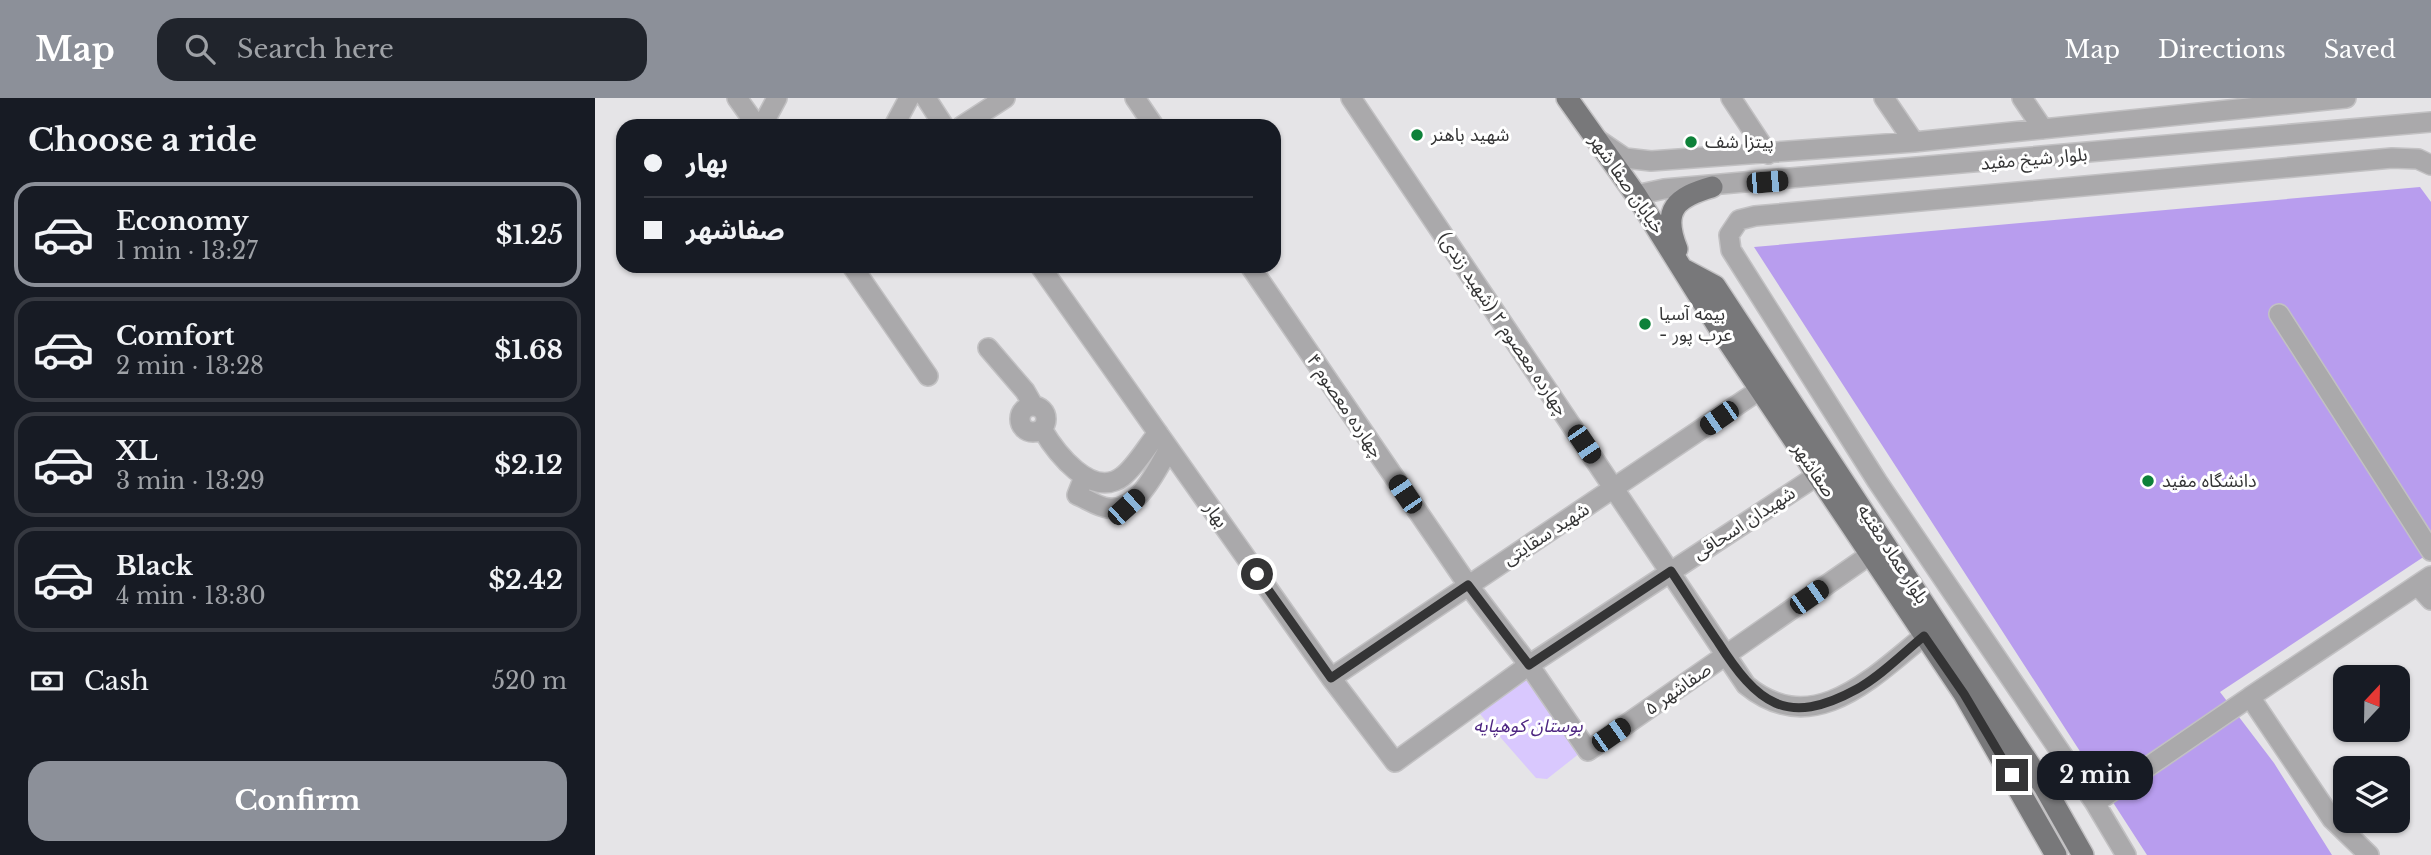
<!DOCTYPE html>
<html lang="en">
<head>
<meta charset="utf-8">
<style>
	body { margin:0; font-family:"Libre Baskerville","Noto Sans Arabic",serif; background:#20242c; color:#f1f3f6; height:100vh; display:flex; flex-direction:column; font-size:26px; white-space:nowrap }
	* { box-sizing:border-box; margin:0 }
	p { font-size:23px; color:#9ea1a6 }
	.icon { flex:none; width:38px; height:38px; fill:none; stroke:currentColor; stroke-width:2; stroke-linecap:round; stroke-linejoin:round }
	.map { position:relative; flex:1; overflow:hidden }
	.details { display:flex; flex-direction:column; background:#171b24; width:595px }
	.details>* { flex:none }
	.guide { position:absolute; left:21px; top:21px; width:665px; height:154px; border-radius:21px; box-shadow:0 2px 5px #0004; display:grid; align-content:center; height:154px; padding:0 28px; background:#171b24 }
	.needle { width:46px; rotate:22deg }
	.fabs { position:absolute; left:1738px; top:567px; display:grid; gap:14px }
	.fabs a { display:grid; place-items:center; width:77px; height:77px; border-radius:14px; background:#171b24; box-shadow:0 2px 5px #0004; font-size:35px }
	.end { position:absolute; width:32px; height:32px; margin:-16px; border:9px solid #343435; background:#fff; box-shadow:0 0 0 4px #fff }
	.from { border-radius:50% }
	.bubble { position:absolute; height:49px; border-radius:21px; background:#171b24; box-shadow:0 2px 5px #0004; font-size:23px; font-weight:700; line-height:49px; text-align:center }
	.car { position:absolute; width:21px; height:42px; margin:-21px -10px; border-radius:9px; box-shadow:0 0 5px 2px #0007; background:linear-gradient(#222 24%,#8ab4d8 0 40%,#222 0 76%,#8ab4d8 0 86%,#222 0) }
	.guide b { display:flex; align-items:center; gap:24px; height:66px; font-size:26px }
	.guide b+b { border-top:2px solid #363941 }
	.guide i { width:18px; height:18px; background:#f1f3f6 }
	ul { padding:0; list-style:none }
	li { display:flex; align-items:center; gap:21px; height:105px; margin:0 14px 10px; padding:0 14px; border:4px solid #363941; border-radius:21px }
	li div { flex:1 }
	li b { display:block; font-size:26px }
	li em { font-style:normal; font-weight:700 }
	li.current { border-color:#8c9099 }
	li>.icon { width:63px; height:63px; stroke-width:1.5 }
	h2 { padding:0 28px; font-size:32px; line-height:84px }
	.pay { display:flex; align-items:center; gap:18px; height:77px; padding:0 28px; font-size:26px }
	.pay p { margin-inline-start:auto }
	.cta { display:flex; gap:14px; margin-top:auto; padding:14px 28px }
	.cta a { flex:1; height:80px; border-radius:21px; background:#8c9099; color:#fff; font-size:28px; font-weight:700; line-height:80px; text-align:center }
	header { display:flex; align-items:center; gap:42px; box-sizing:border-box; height:98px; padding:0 35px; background:#8c9099; color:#fff }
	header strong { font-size:33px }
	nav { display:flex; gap:38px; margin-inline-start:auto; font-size:24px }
	.search { width:490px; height:63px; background:#20242c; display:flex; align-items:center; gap:18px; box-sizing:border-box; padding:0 24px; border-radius:21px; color:#9ea1a6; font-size:26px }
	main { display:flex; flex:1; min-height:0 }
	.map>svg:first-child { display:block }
	.green { fill:#d9c8fe }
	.forest { fill:#b89dee }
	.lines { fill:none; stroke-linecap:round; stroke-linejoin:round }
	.minor-casing { stroke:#c2c1c3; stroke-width:22 }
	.major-casing { stroke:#c2c1c3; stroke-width:24 }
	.minor { stroke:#aaa9ab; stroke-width:19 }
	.major { stroke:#78787a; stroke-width:21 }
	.route { stroke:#343435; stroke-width:9 }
	.poi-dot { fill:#0d8139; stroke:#fff; stroke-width:2.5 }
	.labels { text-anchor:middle; stroke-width:6; stroke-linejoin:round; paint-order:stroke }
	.poi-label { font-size:18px; fill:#343435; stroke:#fff; text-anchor:start }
	.street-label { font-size:18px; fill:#343435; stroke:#fff }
	.park-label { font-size:18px; font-style:italic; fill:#4e2682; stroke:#fff }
</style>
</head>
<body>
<header>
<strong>Map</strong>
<div class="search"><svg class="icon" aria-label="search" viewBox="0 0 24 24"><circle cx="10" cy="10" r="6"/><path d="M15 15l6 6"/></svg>Search here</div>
<nav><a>Map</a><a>Directions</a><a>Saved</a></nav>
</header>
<main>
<section class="details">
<h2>Choose a ride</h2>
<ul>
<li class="current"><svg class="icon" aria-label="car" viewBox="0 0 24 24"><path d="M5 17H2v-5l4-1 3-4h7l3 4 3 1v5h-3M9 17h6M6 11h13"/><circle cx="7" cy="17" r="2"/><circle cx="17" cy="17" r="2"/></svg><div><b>Economy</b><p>1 min · 13:27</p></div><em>$1.25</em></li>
<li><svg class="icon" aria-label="car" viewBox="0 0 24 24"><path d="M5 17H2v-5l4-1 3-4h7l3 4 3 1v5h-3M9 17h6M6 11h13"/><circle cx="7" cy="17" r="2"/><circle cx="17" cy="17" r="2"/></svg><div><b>Comfort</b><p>2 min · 13:28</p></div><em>$1.68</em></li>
<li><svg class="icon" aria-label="car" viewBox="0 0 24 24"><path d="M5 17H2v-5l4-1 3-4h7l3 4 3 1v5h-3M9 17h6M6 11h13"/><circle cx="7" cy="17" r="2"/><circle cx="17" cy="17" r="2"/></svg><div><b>XL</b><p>3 min · 13:29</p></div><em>$2.12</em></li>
<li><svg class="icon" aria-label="car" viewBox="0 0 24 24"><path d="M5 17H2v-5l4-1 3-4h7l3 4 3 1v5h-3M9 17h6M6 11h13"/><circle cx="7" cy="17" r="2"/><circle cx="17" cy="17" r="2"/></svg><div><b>Black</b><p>4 min · 13:30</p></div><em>$2.42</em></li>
</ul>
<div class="pay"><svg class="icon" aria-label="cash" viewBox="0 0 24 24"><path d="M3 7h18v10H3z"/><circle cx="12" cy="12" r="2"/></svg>Cash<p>520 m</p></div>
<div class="cta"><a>Confirm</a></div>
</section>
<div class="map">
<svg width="1836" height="757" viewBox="0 0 1836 757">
	<rect width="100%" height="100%" fill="#e5e4e7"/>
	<!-- green -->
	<path class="green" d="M935 578 985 655 952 681 941 680 885 616Z"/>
	<!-- forest -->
	<path class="forest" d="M1825 89 1836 104V454L1625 594 1679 665 1737 757H1552L1159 149Z"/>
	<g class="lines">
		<defs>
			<path id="minor" d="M142 0 162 28
				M331 0 349 28
				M540 0 559 28
				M756 0 1151 587C1218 642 1277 580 1329 538
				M1136 0 1173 56
				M1289 0 1319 44
				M1427 0 1448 31
				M167 28 182 0
				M299 28 314 0
				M367 28 410 0
				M1005 43 1030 60 1056 63 1319 44 1751 0
				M1041 97 1069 91 1836 24
				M257 168 333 278
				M445 168 736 580 800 664 934 567 1223 377
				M655 168 873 487 934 567 993 653 1276 456
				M1684 216 1836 453
				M393 250 430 293 438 307
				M425 321a13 13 0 1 1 26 0a13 13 0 1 1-26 0Z
				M447 331C460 353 497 403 528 378 541 368 552 348 563 335
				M489 379 482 397C492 401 503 409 513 410 544 414 561 372 574 351
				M1822 487 1836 502
				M736 580 1166 291
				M1655 599 1836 478
				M1500 705 1655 599 1737 721 1774 757
				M1531 757 1500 705 1282 383 1136 152 1134 137 1144 122 1160 118 1797 60 1823 61 1836 67"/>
			<path id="major" d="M972 0 1041 97 1124 230 1369 596 1461 757
				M1082 151C1066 111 1082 99 1117 89
				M1090 172 1120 188 1450 690 1488 757"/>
		</defs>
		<!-- minor casing -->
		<use href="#minor" class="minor-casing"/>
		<!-- major casing -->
		<use href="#major" class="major-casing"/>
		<!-- minor -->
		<use href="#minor" class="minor"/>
		<!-- major -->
		<use href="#major" class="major"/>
	</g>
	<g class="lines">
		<!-- route -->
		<path class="route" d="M662 476 736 580 873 487 934 567 1076 473C1092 497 1107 521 1123 544 1162 605 1191 630 1262 591 1286 578 1308 555 1329 538L1369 596 1417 677"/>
	</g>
	<!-- markers -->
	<g class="poi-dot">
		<circle cx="822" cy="37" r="7"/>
		<circle cx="1096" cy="44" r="7"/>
		<circle cx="1050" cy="226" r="7"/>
		<circle cx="1553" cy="383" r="7"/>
	</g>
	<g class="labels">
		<!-- poi labels -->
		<g class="poi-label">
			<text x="836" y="43">شهید باهنر</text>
			<text x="1110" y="50">پیتزا شف</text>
			<text x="1064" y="222">بیمه آسیا<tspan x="1064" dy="21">- عرب پور</tspan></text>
			<text x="1567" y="389">دانشگاه مفید</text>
		</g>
		<!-- street labels -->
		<g class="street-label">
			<text transform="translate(1439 61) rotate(-5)" y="6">بلوار شیخ مفید</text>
			<text transform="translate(1032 86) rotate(55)" y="6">خیابان صفا شهر</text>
			<text transform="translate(908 226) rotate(56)" y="6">چهارده معصوم ۲ (شهید زندی)</text>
			<text transform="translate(750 308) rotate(56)" y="6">چهارده معصوم ۴</text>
			<text transform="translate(1219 372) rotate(56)" y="6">صفاشهر</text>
			<text transform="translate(621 417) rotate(55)" y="6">بهار</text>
			<text transform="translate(1149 425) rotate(-33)" y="6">شهیدان اسحاقی</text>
			<text transform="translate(951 436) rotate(-33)" y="6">شهید سقایتی</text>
			<text transform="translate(1298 456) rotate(57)" y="6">بلوار عماد مغنیه</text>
			<text transform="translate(1083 591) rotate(-35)" y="6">صفاشهر ۵</text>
		</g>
		<!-- park labels -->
		<g class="park-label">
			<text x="933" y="634">بوستان کوهپایه</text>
		</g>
	</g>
</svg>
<div class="fabs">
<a><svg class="needle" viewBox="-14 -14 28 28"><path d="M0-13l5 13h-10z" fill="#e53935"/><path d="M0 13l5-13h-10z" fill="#9ea1a6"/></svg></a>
<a><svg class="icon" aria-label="layers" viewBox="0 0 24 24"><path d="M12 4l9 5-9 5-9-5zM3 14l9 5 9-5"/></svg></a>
</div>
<i class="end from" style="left:662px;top:476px"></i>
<i class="end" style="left:1417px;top:677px"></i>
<div class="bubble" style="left:1442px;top:653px;width:116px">2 min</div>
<i class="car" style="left:1172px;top:84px;rotate:85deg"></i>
<i class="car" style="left:1124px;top:320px;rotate:235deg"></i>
<i class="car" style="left:989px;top:346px;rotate:146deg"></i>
<i class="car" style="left:810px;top:396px;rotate:326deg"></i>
<i class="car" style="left:531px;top:409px;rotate:48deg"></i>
<i class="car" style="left:1214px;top:499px;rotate:55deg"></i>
<i class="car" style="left:1016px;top:637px;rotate:55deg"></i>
<div class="guide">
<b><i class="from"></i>بهار</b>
<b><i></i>صفاشهر</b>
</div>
</div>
</main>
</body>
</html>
